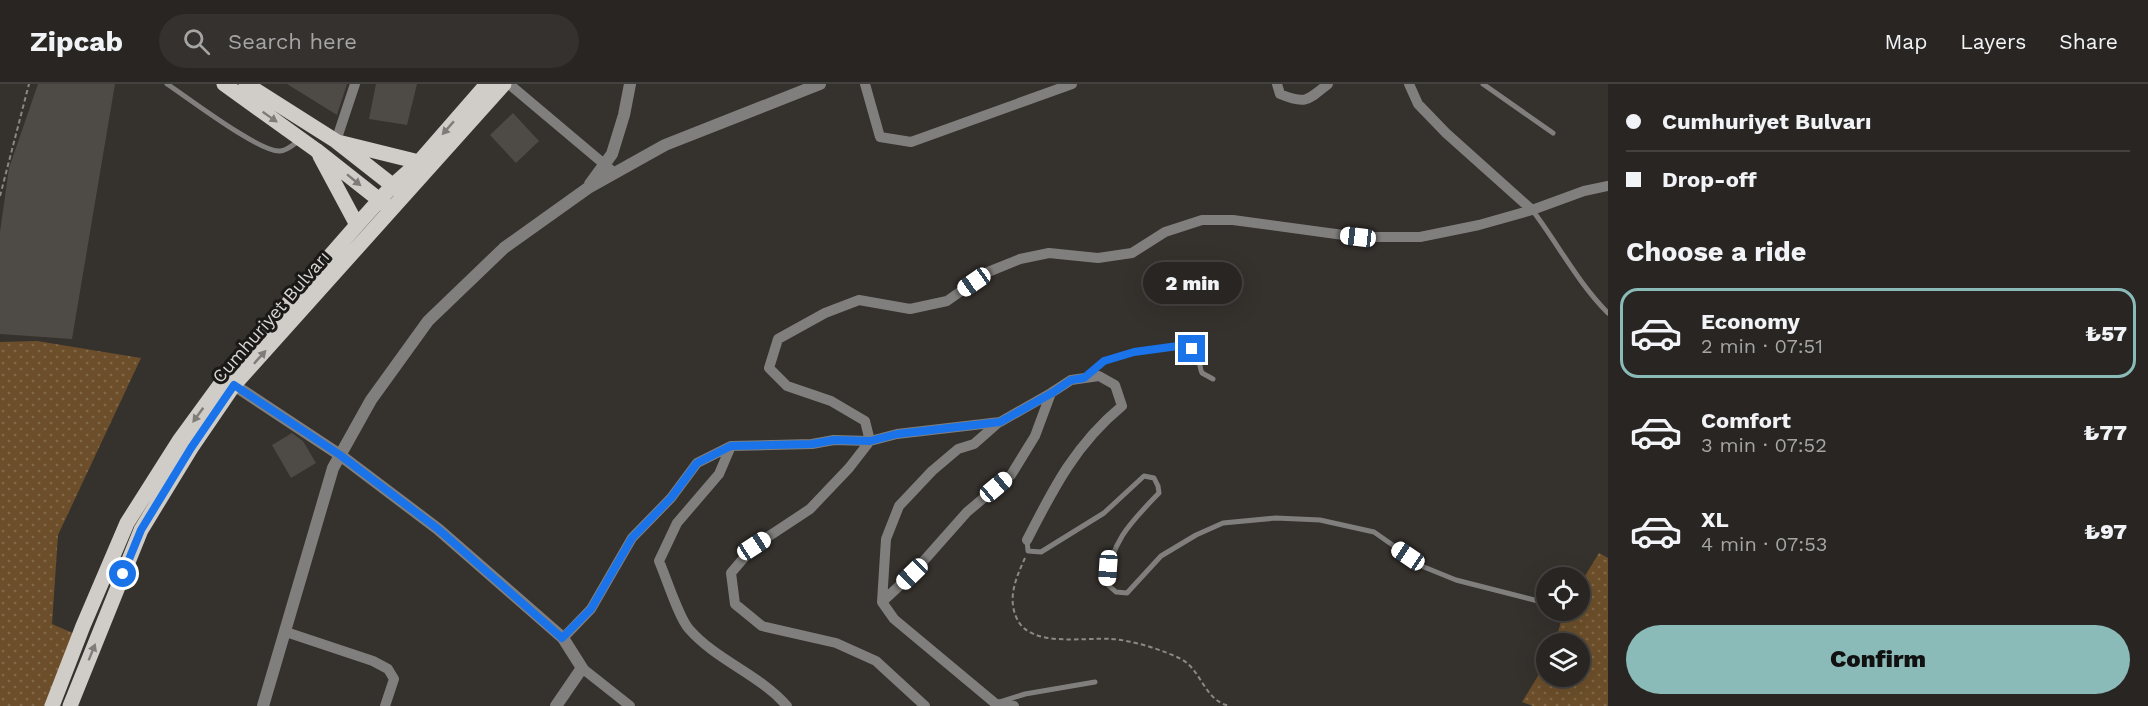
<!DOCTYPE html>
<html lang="en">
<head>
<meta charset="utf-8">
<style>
	body { margin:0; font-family:"Work Sans",sans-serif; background:#34312f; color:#f1f3f6; height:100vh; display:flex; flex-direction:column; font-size:22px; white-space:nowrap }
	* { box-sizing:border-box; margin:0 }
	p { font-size:20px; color:#a5a5a5 }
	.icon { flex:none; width:33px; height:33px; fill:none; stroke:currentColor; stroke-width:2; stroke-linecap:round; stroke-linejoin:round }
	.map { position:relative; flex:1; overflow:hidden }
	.side { display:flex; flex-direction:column; background:#282522; width:540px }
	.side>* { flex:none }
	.guide { display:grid; align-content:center; height:132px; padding:0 18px; background:#282522 }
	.fabs { position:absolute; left:1536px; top:483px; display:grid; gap:12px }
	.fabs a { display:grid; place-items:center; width:54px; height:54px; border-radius:50%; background:#282522; box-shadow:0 6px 24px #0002,0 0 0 2px #444240; font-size:30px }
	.end { position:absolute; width:27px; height:27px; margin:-14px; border:8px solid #1a73e8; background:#fff; box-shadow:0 0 0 3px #fff }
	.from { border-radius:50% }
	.bubble { position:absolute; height:42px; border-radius:21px; background:#282522; box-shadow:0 6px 24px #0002,0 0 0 2px #444240; font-size:20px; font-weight:800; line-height:42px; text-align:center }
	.car { position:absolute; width:18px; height:36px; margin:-18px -9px; border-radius:8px; box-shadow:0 0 4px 2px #0007; background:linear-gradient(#fff 24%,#345 0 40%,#fff 0 76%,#345 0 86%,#fff 0) }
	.guide b { display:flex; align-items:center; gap:21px; height:57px; font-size:22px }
	.guide b+b { border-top:2px solid #444240 }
	.guide i { width:15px; height:15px; background:#f1f3f6 }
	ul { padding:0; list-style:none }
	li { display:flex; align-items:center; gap:18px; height:90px; margin:0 12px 9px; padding:0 6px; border:3px solid transparent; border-radius:18px }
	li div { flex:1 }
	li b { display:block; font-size:22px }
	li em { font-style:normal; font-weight:800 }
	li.active { border-color:#8bbbb9 }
	li>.icon { width:54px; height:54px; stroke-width:1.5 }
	h2 { padding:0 18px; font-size:27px; line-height:72px }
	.button { display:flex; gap:12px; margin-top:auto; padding:12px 18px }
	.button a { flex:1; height:69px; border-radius:36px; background:#8bbbb9; color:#111; font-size:24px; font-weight:800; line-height:69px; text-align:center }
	header { display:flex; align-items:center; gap:36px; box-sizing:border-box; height:84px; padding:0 30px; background:#282522; border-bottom:2px solid #444240 }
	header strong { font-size:28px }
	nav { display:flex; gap:33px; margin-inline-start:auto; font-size:21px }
	.search { width:420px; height:54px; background:#34312f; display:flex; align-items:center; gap:15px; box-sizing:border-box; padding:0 21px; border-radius:33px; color:#a5a5a5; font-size:22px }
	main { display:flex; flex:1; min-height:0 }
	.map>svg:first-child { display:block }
	.park { fill:url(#park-dots) }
	.building { fill:#4e4a46 }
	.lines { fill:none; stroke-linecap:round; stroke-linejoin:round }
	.path { stroke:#8b8885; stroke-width:2; stroke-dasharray:4.5 3; stroke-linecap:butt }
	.service { stroke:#817f7d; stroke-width:5 }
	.minor { stroke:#817f7d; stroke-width:10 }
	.tertiary { stroke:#817f7d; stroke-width:12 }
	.primary { stroke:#d0ccc7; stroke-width:15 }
	.oneway { fill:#7f7b78 }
	.route { stroke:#1a73e8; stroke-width:8 }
	.labels { text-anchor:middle; stroke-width:6; stroke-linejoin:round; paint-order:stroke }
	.street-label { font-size:18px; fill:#d8d6d3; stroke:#1b1917 }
</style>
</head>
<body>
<header>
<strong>Zipcab</strong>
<div class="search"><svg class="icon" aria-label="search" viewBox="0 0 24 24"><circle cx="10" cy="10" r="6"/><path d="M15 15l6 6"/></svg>Search here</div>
<nav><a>Map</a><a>Layers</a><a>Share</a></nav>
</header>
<main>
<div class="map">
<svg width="1608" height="622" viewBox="0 0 1608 622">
	<defs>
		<pattern id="park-dots" width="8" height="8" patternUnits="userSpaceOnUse" patternTransform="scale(1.5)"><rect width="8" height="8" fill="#6c4f2a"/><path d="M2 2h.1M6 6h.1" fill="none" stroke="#806848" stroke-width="1.8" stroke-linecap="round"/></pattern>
	</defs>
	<rect width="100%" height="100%" fill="#35312d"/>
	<!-- park -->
	<path class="park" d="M37 257 141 274 58 451 52 540 75 550 50 622H0V258Z
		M1599 469 1608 474V622H1533L1522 618 1546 579V592H1580V560L1555 559 1564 527 1580 526V500Z"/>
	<!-- building -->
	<path class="building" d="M38 0H115L72 255 0 250V148L9 84Z
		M287 0H347L337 31Z
		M376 0H417L407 41 369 35Z
		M513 29 539 57 516 79 490 51Z
		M292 349 303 357 316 379 291 394 272 361Z"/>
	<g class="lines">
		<!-- path -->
		<path class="path" d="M0 112 29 0
			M1025 474C1016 494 1007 514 1017 535 1031 564 1084 553 1111 555 1132 556 1163 566 1181 575 1202 586 1204 617 1230 622"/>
		<!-- service -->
		<path class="service" d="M167 0C187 13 260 69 280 67 287 67 294 60 300 56
			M1483 0 1553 49
			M1533 127C1558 160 1578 199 1608 229
			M1088 291C1094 286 1100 279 1107 276 1123 270 1182 255 1195 267 1200 272 1199 283 1202 289L1213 295
			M1027 456 1028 467 1041 468 1104 429 1144 392 1154 394 1158 402 1159 409C1131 438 1110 458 1107 500L1116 508 1127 509 1161 472 1196 451 1223 439 1276 434 1320 436 1374 448 1424 483 1456 496 1546 519
			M1000 618 1025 610 1095 598"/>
		<!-- minor -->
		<path class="minor" d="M509 0 610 85
			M865 0 880 53 911 58 1072 0
			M1277 0 1280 10C1306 21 1308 16 1328 0
			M1409 0 1418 20 1446 49 1532 126
			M336 57 355 0
			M999 338 974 360 958 365 932 387 899 422 886 455 882 518 894 535 996 620 1014 622
			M731 362 719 390 677 439 659 477C666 493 679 534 689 545 717 577 759 590 787 622
			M882 518 912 490 967 428 1011 391 1035 352 1051 309
			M286 548 373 577 388 585 394 595 385 622
			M563 554 591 525 632 454 671 414 697 379 731 362 812 360 834 356 870 357 897 350 1000 338 1051 309 1071 296 1099 292 1115 301 1122 322C1076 360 1054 403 1027 456
			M582 584 630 622
			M925 622 876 577 836 559 762 542 735 520 731 489 754 462 810 425 849 384 870 357 865 337 831 317 787 302 769 284 778 255 825 229 859 216 910 225 947 217 988 188 1020 175 1049 169 1098 174 1132 169 1165 148 1202 136H1233L1358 153H1420L1479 141 1532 126 1584 107 1608 102"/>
		<!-- tertiary -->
		<path class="tertiary" d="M590 100 612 70 624 31 630 0
			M234 301 340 371 438 445 563 554 582 584 556 622
			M263 622 333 384 371 316 428 237 504 164 588 104 665 61 820 0"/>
		<!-- primary -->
		<path class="primary" d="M224 0 316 66 387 122
			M246 0 336 57 401 108
			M342 59 419 78
			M320 72 357 141
			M52 622 83 542 127 439 179 357 236 279 357 141 392 102 419 78 487 0
			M70 622 141 446 191 364 234 301 504 0"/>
	</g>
	<!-- one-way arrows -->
	<defs><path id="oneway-solid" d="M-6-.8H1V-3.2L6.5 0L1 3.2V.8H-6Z" transform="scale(1.5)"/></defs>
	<g class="oneway">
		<use href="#oneway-solid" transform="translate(270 33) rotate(35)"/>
		<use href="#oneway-solid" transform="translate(448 44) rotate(131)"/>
		<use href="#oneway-solid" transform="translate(354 96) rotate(39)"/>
		<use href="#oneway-solid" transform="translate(260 273) rotate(-48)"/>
		<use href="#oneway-solid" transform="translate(198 331) rotate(126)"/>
		<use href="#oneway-solid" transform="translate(92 568) rotate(-68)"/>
	</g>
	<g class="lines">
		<!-- route -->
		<path class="route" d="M123 490 141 446 191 364 234 301 340 371 438 445 562 554 591 525 632 454 671 414 697 379 731 362 812 360 834 356 870 357 897 350 1000 338 1052 309 1071 296 1084 294 1104 277 1134 268 1178 262 1192 265"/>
	</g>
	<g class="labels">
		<!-- street labels -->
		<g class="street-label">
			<text transform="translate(271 233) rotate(-49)" y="6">Cumhuriyet Bulvarı</text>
		</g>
	</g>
</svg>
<div class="fabs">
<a><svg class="icon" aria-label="locate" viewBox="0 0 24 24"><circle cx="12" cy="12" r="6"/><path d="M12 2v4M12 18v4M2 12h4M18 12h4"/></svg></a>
<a><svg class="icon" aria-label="layers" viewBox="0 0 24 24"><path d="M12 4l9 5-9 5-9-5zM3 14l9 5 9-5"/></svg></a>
</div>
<i class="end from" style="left:123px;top:490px"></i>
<i class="end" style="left:1192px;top:265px"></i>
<div class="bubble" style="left:1143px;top:178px;width:99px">2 min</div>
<i class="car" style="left:1358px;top:153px;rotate:277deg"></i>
<i class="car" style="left:974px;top:198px;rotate:235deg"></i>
<i class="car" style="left:996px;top:403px;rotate:50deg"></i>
<i class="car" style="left:754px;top:462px;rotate:57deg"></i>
<i class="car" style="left:1408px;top:472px;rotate:304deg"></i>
<i class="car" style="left:1108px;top:484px;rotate:184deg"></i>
<i class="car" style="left:912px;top:490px;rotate:226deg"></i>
</div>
<section class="side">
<div class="guide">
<b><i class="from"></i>Cumhuriyet Bulvarı</b>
<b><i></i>Drop-off</b>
</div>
<h2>Choose a ride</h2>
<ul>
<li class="active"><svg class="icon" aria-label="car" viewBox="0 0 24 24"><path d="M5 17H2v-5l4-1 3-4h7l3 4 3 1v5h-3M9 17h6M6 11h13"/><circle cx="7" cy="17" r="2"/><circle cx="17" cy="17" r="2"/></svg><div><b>Economy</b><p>2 min · 07:51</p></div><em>₺57</em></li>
<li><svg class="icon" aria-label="car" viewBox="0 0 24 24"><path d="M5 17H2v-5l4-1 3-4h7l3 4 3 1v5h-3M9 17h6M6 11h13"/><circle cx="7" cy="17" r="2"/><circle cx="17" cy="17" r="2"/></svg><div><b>Comfort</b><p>3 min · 07:52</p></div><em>₺77</em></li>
<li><svg class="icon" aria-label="car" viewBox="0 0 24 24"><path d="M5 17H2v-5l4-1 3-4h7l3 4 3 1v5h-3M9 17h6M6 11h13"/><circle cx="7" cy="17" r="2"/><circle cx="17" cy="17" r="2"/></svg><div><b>XL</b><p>4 min · 07:53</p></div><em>₺97</em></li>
</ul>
<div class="button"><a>Confirm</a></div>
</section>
</main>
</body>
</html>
